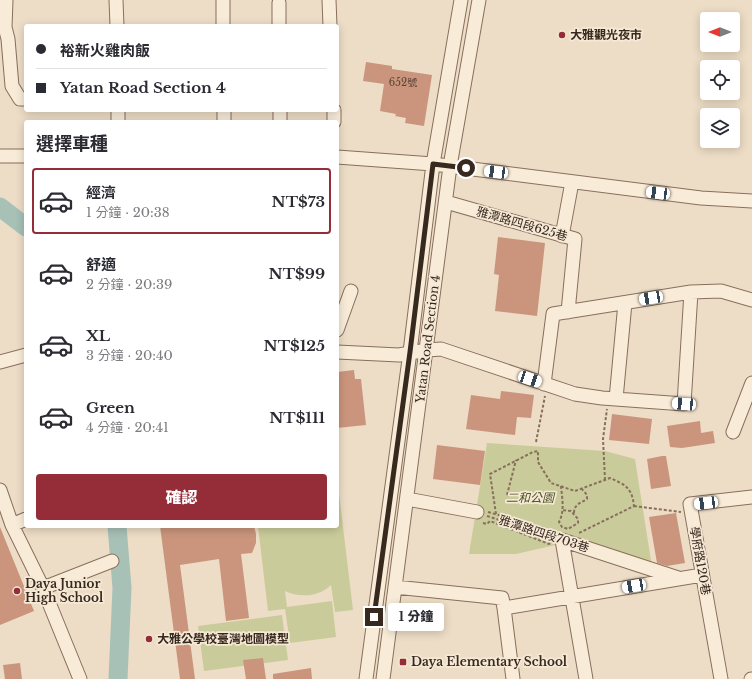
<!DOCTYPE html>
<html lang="zh-TW">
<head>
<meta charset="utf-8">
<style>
	body { margin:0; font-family:"Libre Baskerville","Noto Sans TC",serif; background:#f7f7f7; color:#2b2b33; height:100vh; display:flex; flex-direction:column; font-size:15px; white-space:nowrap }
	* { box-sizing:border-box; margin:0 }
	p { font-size:13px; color:#7c7c81 }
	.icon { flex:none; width:22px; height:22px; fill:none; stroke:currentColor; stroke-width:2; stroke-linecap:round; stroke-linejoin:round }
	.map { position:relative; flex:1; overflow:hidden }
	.sheet { position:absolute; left:24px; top:120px; width:315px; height:408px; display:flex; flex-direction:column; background:#fff; border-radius:4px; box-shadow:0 2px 10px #0003 }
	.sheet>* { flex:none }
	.banner { position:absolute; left:24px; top:24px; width:315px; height:88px; border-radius:4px; box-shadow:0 2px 10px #0003; display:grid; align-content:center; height:88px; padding:0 12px; background:#fff }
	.needle { width:26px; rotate:270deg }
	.tools { position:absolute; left:700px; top:12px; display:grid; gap:8px }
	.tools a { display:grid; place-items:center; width:40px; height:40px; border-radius:4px; background:#fff; box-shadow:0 2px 10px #0003; font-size:20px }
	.end { position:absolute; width:18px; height:18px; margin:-9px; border:5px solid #38291f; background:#fff; box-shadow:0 0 0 2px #fff }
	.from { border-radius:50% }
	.bubble { position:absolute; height:28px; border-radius:4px; background:#fff; box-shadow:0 2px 10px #0003; font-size:13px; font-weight:800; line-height:28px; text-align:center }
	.car { position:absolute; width:12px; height:24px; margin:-12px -6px; border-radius:5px; box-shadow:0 0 3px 1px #0007; background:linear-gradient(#fff 24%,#345 0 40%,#fff 0 76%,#345 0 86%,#fff 0) }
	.banner b { display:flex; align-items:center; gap:14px; height:38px; font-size:15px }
	.banner b+b { border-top:1px solid #e1e1e2 }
	.banner i { width:10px; height:10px; background:#2b2b33 }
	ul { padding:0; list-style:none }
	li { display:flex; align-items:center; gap:12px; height:66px; margin:0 8px 6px; padding:0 4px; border:2px solid transparent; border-radius:4px }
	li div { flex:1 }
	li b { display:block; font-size:15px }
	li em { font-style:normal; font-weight:800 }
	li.current { border-color:#952d38 }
	li>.icon { width:36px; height:36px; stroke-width:1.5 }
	h2 { padding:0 12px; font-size:18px; line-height:48px }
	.action { display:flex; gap:8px; margin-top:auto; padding:8px 12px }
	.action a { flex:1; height:46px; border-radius:4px; background:#952d38; color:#fff; font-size:16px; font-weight:800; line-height:46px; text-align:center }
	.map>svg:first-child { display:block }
	.green { fill:#cacb9a }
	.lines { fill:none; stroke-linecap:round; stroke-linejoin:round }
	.river { stroke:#a7c1b7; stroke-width:19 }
	.building { fill:#ca957c }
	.minor-casing { stroke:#886f5c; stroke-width:15 }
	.path { stroke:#886f5c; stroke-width:2; stroke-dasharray:3 2; stroke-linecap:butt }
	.minor { stroke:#f8ecd9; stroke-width:13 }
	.route { stroke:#38291f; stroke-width:5 }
	.poi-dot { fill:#952d38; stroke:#f5e8d5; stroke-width:1.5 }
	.labels { text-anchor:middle; stroke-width:3.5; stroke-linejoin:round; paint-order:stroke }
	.number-label { font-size:10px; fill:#5c4436 }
	.poi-label { font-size:12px; font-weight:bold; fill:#38291f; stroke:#f5e8d5; text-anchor:start }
	.street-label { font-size:12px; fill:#38291f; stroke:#f5e8d5 }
	.park-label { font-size:12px; font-style:italic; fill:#4d5426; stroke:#f5e8d5 }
</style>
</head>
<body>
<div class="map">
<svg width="752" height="679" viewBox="0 0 752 679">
	<rect width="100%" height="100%" fill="#edddc6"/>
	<!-- green -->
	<path class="green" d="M487 443 605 451 635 459 652 567 573 541 516 554H469Z
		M337 477 353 610 335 612 331 585C319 597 300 598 285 591L287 607 332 601 336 637 290 643 285 609 268 611 258 526H337Z
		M282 615 288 660 204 671 198 626Z"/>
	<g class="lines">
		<!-- river -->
		<path class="river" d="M0 207 26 227
			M117 526 122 588 118 679"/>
	</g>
	<!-- building -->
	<path class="building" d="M366 62 392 66V69L432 75 424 126 405 123 406 118 395 116 396 114 380 111 384 84 363 81Z
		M498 237 545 243 537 316 495 311 499 275 494 274Z
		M354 370 355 379H361L366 425 337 428V372Z
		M501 391 534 395 531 418 517 417 515 435 466 429 471 395 500 399Z
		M612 414 652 419 649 444 609 440Z
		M700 421 701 433 713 431 715 443 682 448 670 447 667 426Z
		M437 445 485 451 480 485 433 479Z
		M662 456H666L671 486 651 489 647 459Z
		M676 513 685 563 667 566 657 563 649 517Z
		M160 526H254L256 534V543L252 553 241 554 249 618 226 621 219 559 180 565 195 679H180Z
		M0 527 34 611 0 625Z
		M263 658 266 679H246L243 660Z
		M20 663 22 679H5L3 665Z
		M311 668 312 679H273V674Z"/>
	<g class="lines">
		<defs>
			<path id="minor" d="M6 0 5 27 8 39 12 86 20 99H26
				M116 0 117 26
				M223 0V26
				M329 0 330 26
				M279 3V26
				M118 110V122
				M224 110V122
				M280 110V122
				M334 110V122
				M0 156H26
				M337 157 433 164 701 198 752 201
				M446 202 575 239 568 312
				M562 236 572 182
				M337 330 351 291
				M337 352 399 355 427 350 441 349 575 394 602 398 684 404 691 292
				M0 362 26 355
				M544 384 553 314 691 292 721 291 752 300
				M616 399 625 303
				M733 432 752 383
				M0 490 12 525 43 588 80 679
				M407 499 477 512
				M12 525 26 519
				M395 587 502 598 504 608
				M43 588 112 561
				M366 679 410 352 433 164 461 0
				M383 679 450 166 479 0
				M513 679 504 608 702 575
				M586 679 562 540 678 578
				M721 679 690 504 752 497
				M751 679H752"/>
		</defs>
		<!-- minor casing -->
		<use href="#minor" class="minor-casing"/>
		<!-- path -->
		<path class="path" d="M536 442 545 396
			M605 480 603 439 607 409
			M561 486C562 498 565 511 559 522L562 527 568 529 578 523V519L571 511 562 510
			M507 495 516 460
			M634 506 681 512
			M488 512 554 531
			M574 513C574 504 581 503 587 499V495L581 488
			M496 514 490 474 533 452 538 451V462L551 483 575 491 610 478C626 485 632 488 634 506L579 533
			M487 516 552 537
			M483 523 487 524 490 521 549 544 551 542"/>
		<!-- minor -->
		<use href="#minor" class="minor"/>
	</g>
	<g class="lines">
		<!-- route -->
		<path class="route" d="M374 617 410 352 433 164 466 168"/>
	</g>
	<!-- markers -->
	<g class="poi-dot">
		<circle cx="562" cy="35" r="4"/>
		<circle cx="17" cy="591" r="4"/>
		<circle cx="149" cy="639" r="4"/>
		<rect x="399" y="658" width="8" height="8" rx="2"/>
	</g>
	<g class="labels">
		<!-- number labels -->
		<g class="number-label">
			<text x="403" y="86">652號</text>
		</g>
		<!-- poi labels -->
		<g class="poi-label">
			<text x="570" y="39">大雅觀光夜市</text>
			<text x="25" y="588">Daya Junior<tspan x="25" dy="14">High School</tspan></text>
			<text x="157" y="643">大雅公學校臺灣地圖模型</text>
			<text x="411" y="666">Daya Elementary School</text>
		</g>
		<!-- street labels -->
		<g class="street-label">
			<text transform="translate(522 224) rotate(16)" y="4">雅潭路四段625巷</text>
			<text transform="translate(428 339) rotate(-83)" y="4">Yatan Road Section 4</text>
			<text transform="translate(544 534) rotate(18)" y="4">雅潭路四段703巷</text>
			<text transform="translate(700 561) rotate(80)" y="4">學府路120巷</text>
		</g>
		<!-- park labels -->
		<g class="park-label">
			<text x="530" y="502">二和公園</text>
		</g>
	</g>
</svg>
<div class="tools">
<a><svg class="needle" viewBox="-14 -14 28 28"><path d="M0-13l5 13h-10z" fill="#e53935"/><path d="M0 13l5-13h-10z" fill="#7c7c81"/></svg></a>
<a><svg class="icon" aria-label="locate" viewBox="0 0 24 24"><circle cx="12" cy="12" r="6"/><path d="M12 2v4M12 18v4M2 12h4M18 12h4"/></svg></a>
<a><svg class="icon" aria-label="layers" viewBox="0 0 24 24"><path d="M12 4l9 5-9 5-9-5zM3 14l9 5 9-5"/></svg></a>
</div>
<i class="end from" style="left:466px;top:168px"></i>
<i class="end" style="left:374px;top:617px"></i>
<div class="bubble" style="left:388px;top:603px;width:56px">1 分鐘</div>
<i class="car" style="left:496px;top:172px;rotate:277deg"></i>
<i class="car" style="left:658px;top:193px;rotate:277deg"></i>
<i class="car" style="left:651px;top:298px;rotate:261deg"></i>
<i class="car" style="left:530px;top:379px;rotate:109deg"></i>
<i class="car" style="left:684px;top:404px;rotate:274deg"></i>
<i class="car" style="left:706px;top:503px;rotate:263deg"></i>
<i class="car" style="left:634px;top:586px;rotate:260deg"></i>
<div class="banner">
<b><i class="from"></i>裕新火雞肉飯</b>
<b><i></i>Yatan Road Section 4</b>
</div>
<section class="sheet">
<h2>選擇車種</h2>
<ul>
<li class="current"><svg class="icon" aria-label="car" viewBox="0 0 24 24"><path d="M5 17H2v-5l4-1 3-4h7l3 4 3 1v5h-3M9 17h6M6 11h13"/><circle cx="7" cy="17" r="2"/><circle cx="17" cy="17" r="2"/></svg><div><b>經濟</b><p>1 分鐘 · 20:38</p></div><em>NT$73</em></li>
<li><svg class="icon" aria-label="car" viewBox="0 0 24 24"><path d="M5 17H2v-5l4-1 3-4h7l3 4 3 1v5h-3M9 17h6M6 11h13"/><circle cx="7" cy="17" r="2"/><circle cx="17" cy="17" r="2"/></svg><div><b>舒適</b><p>2 分鐘 · 20:39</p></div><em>NT$99</em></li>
<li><svg class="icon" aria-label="car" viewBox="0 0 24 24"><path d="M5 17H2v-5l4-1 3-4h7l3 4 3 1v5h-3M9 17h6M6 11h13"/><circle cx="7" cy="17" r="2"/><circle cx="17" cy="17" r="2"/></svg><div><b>XL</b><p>3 分鐘 · 20:40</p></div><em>NT$125</em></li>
<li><svg class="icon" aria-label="car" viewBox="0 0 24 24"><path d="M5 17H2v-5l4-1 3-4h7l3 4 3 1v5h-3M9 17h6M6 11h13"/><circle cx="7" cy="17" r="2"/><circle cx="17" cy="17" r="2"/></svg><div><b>Green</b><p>4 分鐘 · 20:41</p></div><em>NT$111</em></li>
</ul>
<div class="action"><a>確認</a></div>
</section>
</div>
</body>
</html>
